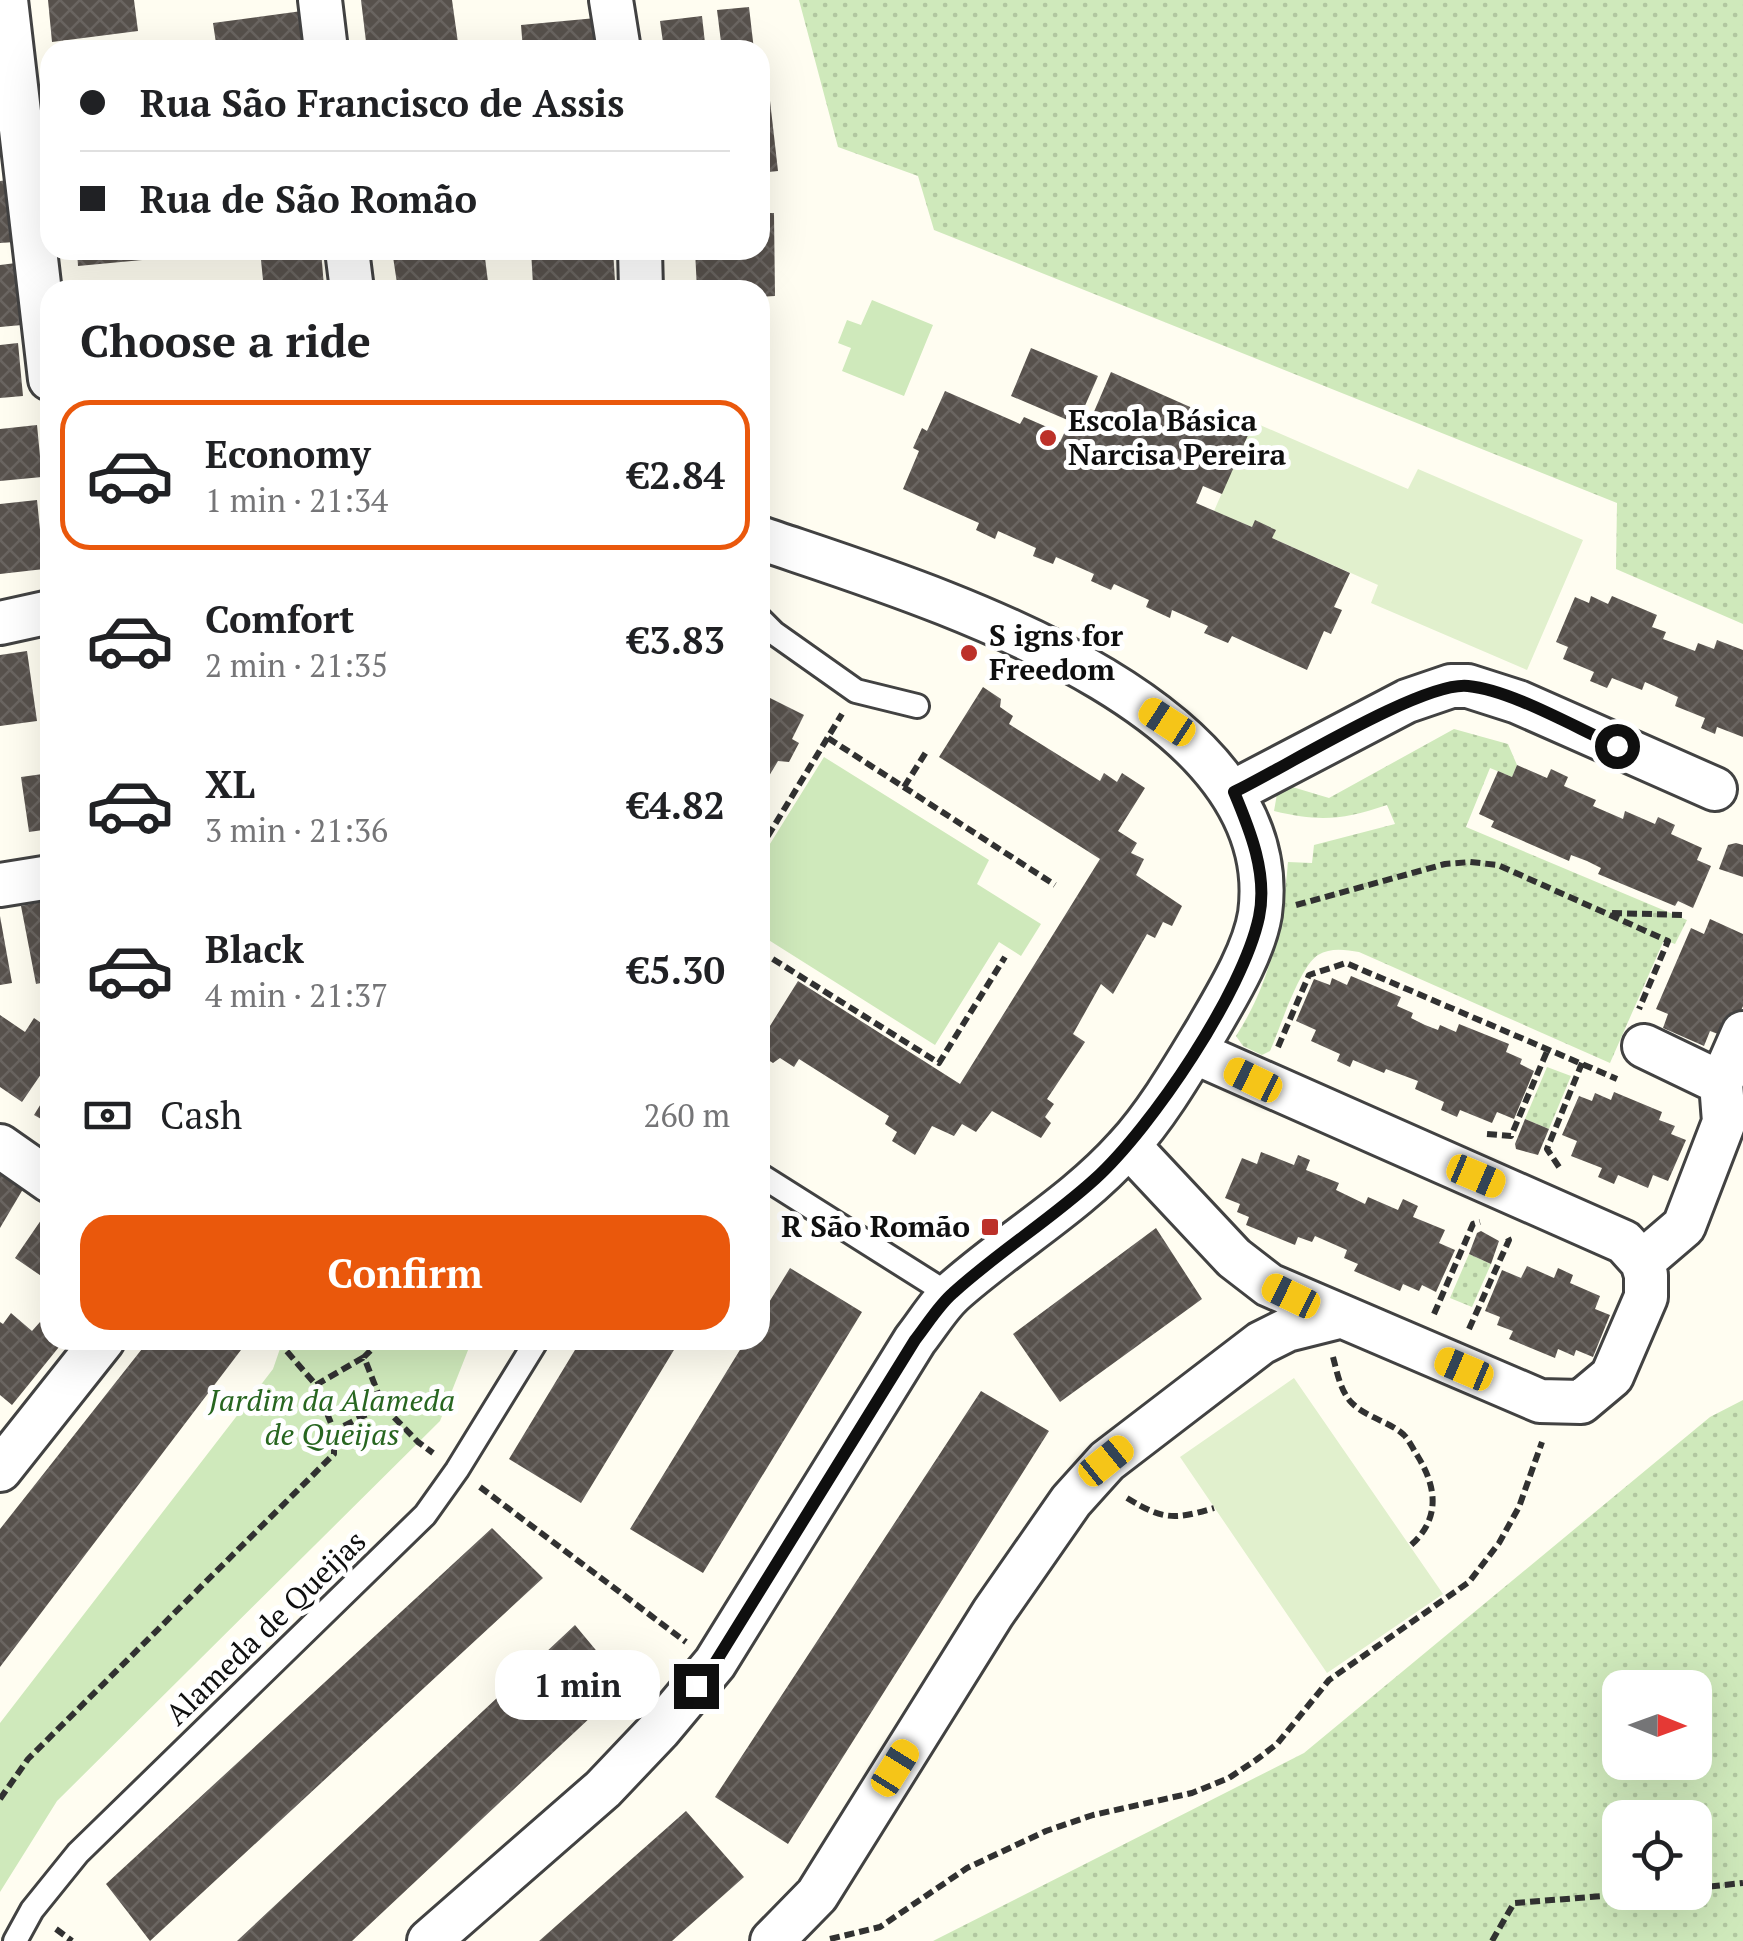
<!DOCTYPE html>
<html lang="en">
<head>
<meta charset="utf-8">
<style>
	body { margin:0; font-family:"PT Serif",serif; background:#f6f6f6; color:#202124; height:100vh; display:flex; flex-direction:column; font-size:38px; white-space:nowrap }
	* { box-sizing:border-box; margin:0 }
	p { font-size:32px; color:#757577 }
	.icon { flex:none; width:55px; height:55px; fill:none; stroke:currentColor; stroke-width:2; stroke-linecap:round; stroke-linejoin:round }
	.map { position:relative; flex:1; overflow:hidden }
	.panel { position:absolute; left:40px; top:280px; width:730px; height:1070px; display:flex; flex-direction:column; background:#fff; border-radius:30px; box-shadow:0 10px 40px #0002 }
	.panel>* { flex:none }
	.hud { position:absolute; left:40px; top:40px; width:730px; height:220px; border-radius:30px; box-shadow:0 10px 40px #0002; display:grid; align-content:center; height:220px; padding:0 40px; background:#fff }
	.needle { width:65px; rotate:91deg }
	.tools { position:absolute; left:1602px; top:1670px; display:grid; gap:20px }
	.tools a { display:grid; place-items:center; width:110px; height:110px; border-radius:20px; background:#fff; box-shadow:0 10px 40px #0002; font-size:50px }
	.end { position:absolute; width:45px; height:45px; margin:-22px; border:12px solid #0f0f0f; background:#fff; box-shadow:0 0 0 5px #fff }
	.from { border-radius:50% }
	.bubble { position:absolute; height:70px; border-radius:30px; background:#fff; box-shadow:0 10px 40px #0002; font-size:32px; font-weight:700; line-height:70px; text-align:center }
	.car { position:absolute; width:30px; height:60px; margin:-30px -15px; border-radius:12px; box-shadow:0 0 8px 2px #0007; background:linear-gradient(#f5c518 24%,#345 0 40%,#f5c518 0 76%,#345 0 86%,#f5c518 0) }
	.hud b { display:flex; align-items:center; gap:35px; height:95px; font-size:38px }
	.hud b+b { border-top:2px solid #e0e0e0 }
	.hud i { width:25px; height:25px; background:#202124 }
	ul { padding:0; list-style:none }
	li { display:flex; align-items:center; gap:30px; height:150px; margin:0 20px 15px; padding:0 20px; border:5px solid transparent; border-radius:30px }
	li div { flex:1 }
	li b { display:block; font-size:38px }
	li em { font-style:normal; font-weight:700 }
	li.on { border-color:#ea580c }
	li>.icon { width:90px; height:90px; stroke-width:1.5 }
	h2 { padding:0 40px; font-size:45px; line-height:120px }
	.pay { display:flex; align-items:center; gap:25px; height:110px; padding:0 40px; font-size:38px }
	.pay p { margin-inline-start:auto }
	.action { display:flex; gap:20px; margin-top:auto; padding:20px 40px }
	.action a { flex:1; height:115px; border-radius:30px; background:#ea580c; color:#fff; font-size:40px; font-weight:700; line-height:115px; text-align:center }
	.map>svg:first-child { display:block }
	.grass { fill:url(#grass-dots); fill-rule:evenodd }
	.park { fill:#cfe9bb }
	.pitch { fill:#e1f0cd }
	.building { fill:url(#building-cross-hatch) }
	.lines { fill:none; stroke-linecap:round; stroke-linejoin:round }
	.lane-casing { stroke:#424242; stroke-width:28 }
	.street-casing { stroke:#424242; stroke-width:48 }
	.path { stroke:#313131; stroke-width:6; stroke-dasharray:10 5; stroke-linecap:butt }
	.lane { stroke:#fff; stroke-width:22 }
	.street { stroke:#fff; stroke-width:42 }
	.route { stroke:#0f0f0f; stroke-width:12 }
	.poi-dot { fill:#bc312a; stroke:#fff; stroke-width:4 }
	.labels { text-anchor:middle; stroke-width:10; stroke-linejoin:round; paint-order:stroke }
	.poi-label { font-size:30px; font-weight:bold; fill:#0f0f0f; stroke:#fff; text-anchor:start }
	.park-label { font-size:30px; font-style:italic; fill:#286620; stroke:#fff }
	.street-label { font-size:30px; fill:#0f0f0f; stroke:#fff }
</style>
</head>
<body>
<div class="map">
<svg width="1743" height="1941" viewBox="0 0 1743 1941">
	<defs>
		<pattern id="grass-dots" width="8" height="8" patternUnits="userSpaceOnUse" patternTransform="scale(2.5)"><rect width="8" height="8" fill="#cfe9bb"/><path d="M2 2h.1M6 6h.1" fill="none" stroke="#b1c7a0" stroke-width="1.8" stroke-linecap="round"/></pattern>
		<pattern id="building-cross-hatch" width="8" height="8" patternUnits="userSpaceOnUse" patternTransform="scale(2.5)"><rect width="8" height="8" fill="#57514c"/><path d="M0 0l8 8M0 8l8-8" fill="none" stroke="#6a6561"/></pattern>
	</defs>
	<rect width="100%" height="100%" fill="#fffdf1"/>
	<!-- grass -->
	<path class="grass" d="M799 0H1743V624L1616 569 1617 503 934 230 918 176 838 147Z
		M1454 729 1508 744 1517 765 1512 777 1490 768 1466 827 1687 920 1675 944 1664 940 1610 1063 1359 952C1346 950 1331 947 1318 955 1299 967 1280 1029 1270 1051L1262 1055 1243 1046 1236 1036C1270 984 1283 923 1288 862L1312 863 1314 845 1395 824 1387 805C1342 820 1320 822 1274 811L1277 794 1289 786 1329 798Z
		M1547 1067 1571 1076 1549 1129 1525 1119Z
		M1469 1254 1491 1264 1472 1307 1450 1298Z
		M1743 1400V1941H933L1304 1753 1710 1417ZM1620 1688H1695V1762H1620ZM1620 1818H1695V1892H1620Z"/>
	<!-- park -->
	<path class="park" d="M872 300 933 325 904 396 842 371 851 348 838 343 847 320 861 325Z
		M824 757 989 860 977 884 1041 924 1021 956 999 942 935 1045 767 939 760 949V860Z
		M283 1340H472L440 1421 57 1801 0 1892V1723L273 1369Z"/>
	<!-- pitch -->
	<path class="pitch" d="M1253 422 1408 489 1418 469 1583 540 1527 670 1371 603 1378 585 1272 538 1275 530 1255 521 1252 527 1214 511Z
		M1294 1378 1443 1594 1327 1673 1180 1457Z"/>
	<!-- building -->
	<path class="building" d="M48 0H134L138 31 52 42Z
		M361 0H452L459 50H367Z
		M749 7 754 50H664L660 21 702 16 705 43 721 42 717 10Z
		M302 11 307 50H217L213 23Z
		M596 18 599 50H523L521 25Z
		M769 92 778 171 760 173V93Z
		M9 180 15 242 0 243V181Z
		M760 213H774L775 296 760 297V290H697L695 250H760Z
		M77 250H152L153 259 78 266Z
		M260 250H321L324 287 310 290H264Z
		M392 250H484L489 290H398Z
		M531 250H613L615 281 533 285Z
		M16 263 22 325 0 327V265Z
		M18 343 23 396 0 398V345Z
		M1031 348 1098 376 1077 424 1087 428 1111 372 1249 433 1222 494 1203 486 1196 503 1252 527 1255 520 1276 530 1272 538 1350 573 1334 607 1342 610 1331 634 1324 631 1307 670 1232 636 1228 643 1204 633 1208 626 1172 610 1170 618 1146 607 1149 600 1114 584 1111 590 1091 581 1094 574 1056 557 1053 564 1033 556 1036 548 998 531 995 539 976 530 979 523 903 489 919 451 913 448 922 428 927 431 945 391 1020 424 1024 417 1047 427 1044 435 1060 442 1070 421 1011 396Z
		M37 425 42 477 0 481V429Z
		M37 500 44 569 0 574V504Z
		M1591 596 1608 604 1612 596 1657 615 1652 627 1666 632 1663 639 1695 651 1698 643 1714 649 1717 640 1743 650V737L1717 727 1715 734 1701 728 1705 718 1675 706 1678 697 1645 682 1642 690 1612 678 1607 688 1590 681 1594 672 1563 659 1568 647 1556 642 1575 597 1589 603Z
		M27 651 37 721 0 726V655Z
		M983 687 1001 699 1000 707 1013 716 1009 724 1100 781 1104 773 1117 782 1122 773 1145 788 1118 831 1137 843 1131 853 1144 859 1136 875 1182 906 1172 926 1163 922 1155 938 1147 934 1113 994 1101 984 1073 1034 1085 1042 1047 1099 1054 1104 1045 1117 1051 1123 1041 1138 992 1111 976 1132 962 1124 954 1136 932 1126 915 1155 892 1141 897 1132 885 1124 889 1116 799 1059 794 1067 780 1058 773 1063 760 1055V1042L798 981 960 1084 1100 859 939 757Z
		M760 693 804 715 792 739 799 743 789 762 778 761 769 776 760 771V728L766 716 760 713Z
		M1517 765 1547 778 1551 769 1568 777 1564 786 1596 800 1593 806 1623 819 1625 811 1655 824 1658 817 1675 825 1671 834 1702 848 1697 860 1711 866 1693 908 1678 901 1675 906 1598 874 1601 868 1587 861 1571 855 1569 861 1491 827 1494 821 1479 814 1498 771 1512 777Z
		M50 773V829L29 832 21 777Z
		M1736 843 1743 845V877L1719 869 1728 845Z
		M50 900V981L36 984 21 906Z
		M0 916 12 983 0 985Z
		M1710 919 1743 934V1006L1735 1024 1725 1019 1718 1034 1710 1031 1704 1046 1663 1028 1668 1014 1656 1009 1691 928 1704 934Z
		M1351 976 1401 997 1397 1006 1413 1013 1411 1018 1425 1025 1438 1030 1440 1025 1456 1032 1459 1024 1509 1044 1506 1052 1522 1059 1520 1064 1534 1071 1514 1119 1497 1112 1492 1123 1460 1110 1457 1117 1441 1110 1444 1102 1415 1089 1418 1081 1386 1069 1384 1073 1353 1060 1350 1067 1337 1061 1340 1054 1311 1041 1316 1030 1296 1021 1314 979 1330 985 1332 978 1347 985Z
		M0 1015 25 1032 34 1018 50 1029V1061L22 1102 0 1087Z
		M50 1089V1124L34 1115Z
		M1614 1092 1662 1112 1659 1120 1675 1126 1671 1134 1686 1140 1668 1181 1653 1175 1648 1188 1618 1175 1614 1184 1598 1177 1602 1168 1571 1156 1577 1141 1562 1135 1579 1096 1592 1101 1595 1093 1611 1100Z
		M1525 1119 1549 1129 1538 1155 1516 1149 1515 1144Z
		M1261 1152 1294 1165 1298 1155 1310 1160 1306 1170 1339 1183 1336 1190 1365 1204 1368 1197 1398 1210 1403 1199 1418 1206 1413 1217 1445 1230 1439 1243 1455 1250 1436 1292 1422 1285 1419 1291 1403 1284 1400 1291 1354 1271 1358 1264 1344 1258 1347 1250 1315 1236 1312 1242 1298 1237 1295 1245 1246 1225 1249 1217 1237 1212 1240 1204 1225 1198 1242 1158 1257 1164Z
		M0 1162 29 1179 0 1228Z
		M50 1207V1282L15 1258Z
		M1156 1228 1202 1299 1060 1402 1013 1334Z
		M1481 1231 1499 1241 1491 1264 1469 1254 1477 1233Z
		M1527 1266 1554 1278 1558 1268 1573 1275 1570 1283 1600 1296 1595 1309 1610 1315 1593 1357 1576 1350 1574 1356 1558 1349 1555 1358 1509 1339 1513 1331 1497 1325 1500 1317 1485 1311 1502 1270 1521 1278Z
		M790 1268 862 1312 703 1573 630 1529 746 1340H760V1317Z
		M11 1313 32 1331 40 1322 50 1331V1340L63 1342 12 1405 0 1395V1322L3 1324Z
		M149 1340H235L244 1346 0 1667V1529Z
		M581 1340H680L581 1503 509 1459Z
		M981 1391 1049 1431 788 1844 715 1797Z
		M492 1528 543 1578 150 1941 106 1884Z
		M575 1625 625 1685 352 1941H237Z
		M686 1811 744 1877 672 1941H539Z"/>
	<g class="lines">
		<defs>
			<path id="lane" d="M760 619 774 633 856 691 917 706
				M760 1175 950 1295
				M15 1941 32 1910 78 1853 425 1515 457 1470 537 1340"/>
			<path id="street" d="M6 0 50 379
				M320 0 326 50
				M611 0 619 50
				M347 250 352 290
				M640 250 641 290
				M0 623 50 612
				M1233 792 1407 701 1451 686H1468L1518 702 1715 789
				M0 885 50 877
				M1644 1046 1721 1083
				M0 1146 50 1181
				M1129 1146 1234 1258 1269 1285 1540 1401 1581 1402 1612 1376 1646 1297V1275L1642 1262 1624 1242 1194 1052
				M1642 1262 1684 1226 1724 1122 1721 1083 1743 1033
				M0 1470 103 1340
				M429 1941 603 1789 659 1730 715 1663 915 1340C927 1325 938 1306 952 1293 1009 1242 1075 1205 1126 1148 1156 1116 1184 1068 1207 1030 1226 997 1254 952 1260 914 1289 699 914 591 760 538
				M772 1941 817 1895 993 1613 1071 1501 1107 1461 1261 1343 1287 1330 1339 1317"/>
		</defs>
		<!-- lane casing -->
		<use href="#lane" class="lane-casing"/>
		<!-- street casing -->
		<use href="#street" class="street-casing"/>
		<!-- path -->
		<path class="path" d="M828 738 1055 885
			M904 787 928 749
			M760 849 842 714
			M1296 905 1445 864 1470 862 1498 865 1668 941 1639 1009
			M1612 913 1684 915
			M760 951 939 1063 1005 957
			M1278 1047 1309 975 1346 963 1617 1079
			M1487 1134 1511 1136 1548 1049
			M1559 1167 1547 1149 1582 1063
			M1434 1314 1473 1224 1480 1222
			M1469 1329 1509 1240 1507 1236
			M277 1340 316 1385 334 1431 383 1406 418 1442 433 1453
			M381 1340 364 1357 383 1406
			M1333 1357C1337 1372 1340 1389 1350 1401 1364 1417 1389 1421 1404 1435 1409 1440 1413 1449 1417 1455 1437 1487 1441 1519 1410 1546
			M316 1385 364 1357
			M480 1487 686 1642
			M1127 1498C1163 1520 1174 1520 1214 1508
			M0 1799 28 1759 334 1454V1431
			M1695 1888 1743 1883
			M56 1929 72 1941
			M830 1939 880 1927 967 1868 1046 1831 1093 1815 1192 1793 1229 1778 1256 1760 1277 1744 1329 1680 1469 1582 1499 1543 1519 1507 1542 1442
			M1492 1941 1514 1903 1655 1892"/>
		<!-- lane -->
		<use href="#lane" class="lane"/>
		<!-- street -->
		<use href="#street" class="street"/>
	</g>
	<g class="lines">
		<!-- route -->
		<path class="route" d="M696 1686 715 1663 915 1340C927 1325 938 1306 953 1293 998 1252 1050 1220 1095 1179 1152 1127 1243 992 1259 917 1268 874 1250 830 1234 792 1282 769 1423 681 1468 686 1511 690 1576 728 1617 746"/>
	</g>
	<!-- markers -->
	<g class="poi-dot">
		<circle cx="1048" cy="438" r="10"/>
		<circle cx="969" cy="653" r="10"/>
		<rect x="980" y="1217" width="20" height="20" rx="5"/>
	</g>
	<g class="labels">
		<!-- poi labels -->
		<g class="poi-label">
			<text x="1068" y="431">Escola Básica<tspan x="1068" dy="34">Narcisa Pereira</tspan></text>
			<text x="989" y="646">S igns for<tspan x="989" dy="34">Freedom</tspan></text>
			<text x="970" y="1237" text-anchor="end">R São Romão</text>
		</g>
		<!-- park labels -->
		<g class="park-label">
			<text x="332" y="1411">Jardim da Alameda<tspan x="332" dy="34">de Queijas</tspan></text>
		</g>
		<!-- street labels -->
		<g class="street-label">
			<text transform="translate(266 1628) rotate(-44)" y="10">Alameda de Queijas</text>
		</g>
	</g>
</svg>
<div class="tools">
<a><svg class="needle" viewBox="-14 -14 28 28"><path d="M0-13l5 13h-10z" fill="#e53935"/><path d="M0 13l5-13h-10z" fill="#757577"/></svg></a>
<a><svg class="icon" aria-label="locate" viewBox="0 0 24 24"><circle cx="12" cy="12" r="6"/><path d="M12 2v4M12 18v4M2 12h4M18 12h4"/></svg></a>
</div>
<i class="end from" style="left:1617px;top:746px"></i>
<i class="end" style="left:696px;top:1686px"></i>
<div class="bubble" style="left:495px;top:1650px;width:165px">1 min</div>
<i class="car" style="left:1167px;top:722px;rotate:303deg"></i>
<i class="car" style="left:1253px;top:1080px;rotate:296deg"></i>
<i class="car" style="left:1476px;top:1176px;rotate:113deg"></i>
<i class="car" style="left:1291px;top:1296px;rotate:296deg"></i>
<i class="car" style="left:1464px;top:1369px;rotate:293deg"></i>
<i class="car" style="left:1106px;top:1461px;rotate:51deg"></i>
<i class="car" style="left:895px;top:1768px;rotate:32deg"></i>
<div class="hud">
<b><i class="from"></i>Rua São Francisco de Assis</b>
<b><i></i>Rua de São Romão</b>
</div>
<section class="panel">
<h2>Choose a ride</h2>
<ul>
<li class="on"><svg class="icon" aria-label="car" viewBox="0 0 24 24"><path d="M5 17H2v-5l4-1 3-4h7l3 4 3 1v5h-3M9 17h6M6 11h13"/><circle cx="7" cy="17" r="2"/><circle cx="17" cy="17" r="2"/></svg><div><b>Economy</b><p>1 min · 21:34</p></div><em>€2.84</em></li>
<li><svg class="icon" aria-label="car" viewBox="0 0 24 24"><path d="M5 17H2v-5l4-1 3-4h7l3 4 3 1v5h-3M9 17h6M6 11h13"/><circle cx="7" cy="17" r="2"/><circle cx="17" cy="17" r="2"/></svg><div><b>Comfort</b><p>2 min · 21:35</p></div><em>€3.83</em></li>
<li><svg class="icon" aria-label="car" viewBox="0 0 24 24"><path d="M5 17H2v-5l4-1 3-4h7l3 4 3 1v5h-3M9 17h6M6 11h13"/><circle cx="7" cy="17" r="2"/><circle cx="17" cy="17" r="2"/></svg><div><b>XL</b><p>3 min · 21:36</p></div><em>€4.82</em></li>
<li><svg class="icon" aria-label="car" viewBox="0 0 24 24"><path d="M5 17H2v-5l4-1 3-4h7l3 4 3 1v5h-3M9 17h6M6 11h13"/><circle cx="7" cy="17" r="2"/><circle cx="17" cy="17" r="2"/></svg><div><b>Black</b><p>4 min · 21:37</p></div><em>€5.30</em></li>
</ul>
<div class="pay"><svg class="icon" aria-label="cash" viewBox="0 0 24 24"><path d="M3 7h18v10H3z"/><circle cx="12" cy="12" r="2"/></svg>Cash<p>260 m</p></div>
<div class="action"><a>Confirm</a></div>
</section>
</div>
</body>
</html>
